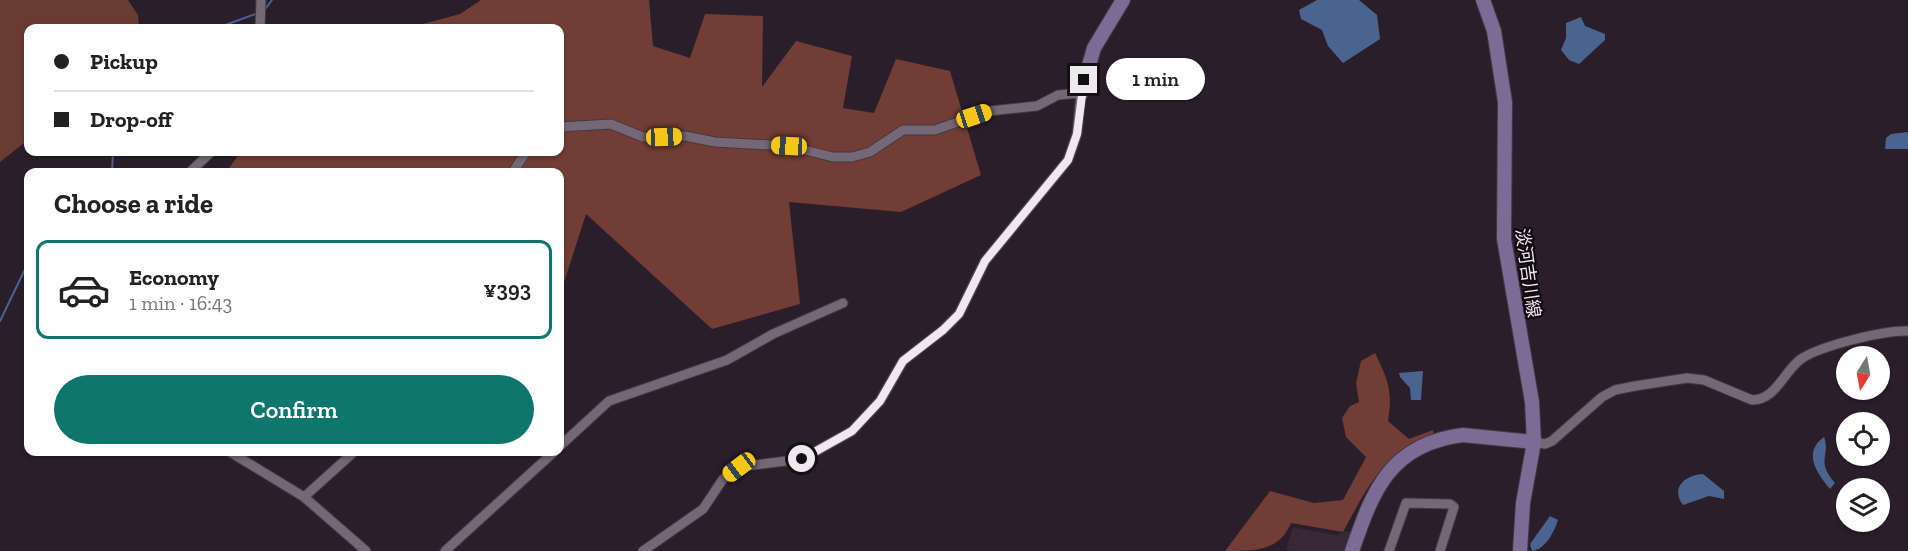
<!DOCTYPE html>
<html lang="en">
<head>
<meta charset="utf-8">
<style>
	body { margin:0; font-family:"Zilla Slab","Noto Sans JP",serif; background:#f2f2f2; color:#222; height:100vh; display:flex; flex-direction:column; font-size:22px; white-space:nowrap }
	* { box-sizing:border-box; margin:0 }
	p { font-size:20px; color:#767676 }
	.icon { flex:none; width:33px; height:33px; fill:none; stroke:currentColor; stroke-width:2; stroke-linecap:round; stroke-linejoin:round }
	.map { position:relative; flex:1; overflow:hidden }
	.panel { position:absolute; left:24px; top:168px; width:540px; height:288px; display:flex; flex-direction:column; background:#fff; border-radius:12px; box-shadow:0 2px 4px #0004 }
	.panel>* { flex:none }
	.top-card { position:absolute; left:24px; top:24px; width:540px; height:132px; border-radius:12px; box-shadow:0 2px 4px #0004; display:grid; align-content:center; height:132px; padding:0 30px; background:#fff }
	.needle { width:39px; rotate:191deg }
	.controls { position:absolute; left:1836px; top:346px; display:grid; gap:12px }
	.controls a { display:grid; place-items:center; width:54px; height:54px; border-radius:50%; background:#fff; box-shadow:0 2px 4px #0004; font-size:30px }
	.end { position:absolute; width:27px; height:27px; margin:-14px; border:8px solid #f0e8f0; background:#111; box-shadow:0 0 0 3px #111 }
	.from { border-radius:50% }
	.bubble { position:absolute; height:42px; border-radius:21px; background:#fff; box-shadow:0 2px 4px #0004; font-size:20px; font-weight:600; line-height:42px; text-align:center }
	.car { position:absolute; width:18px; height:36px; margin:-18px -9px; border-radius:8px; box-shadow:0 0 4px 2px #0007; background:linear-gradient(#f5c518 24%,#345 0 40%,#f5c518 0 76%,#345 0 86%,#f5c518 0) }
	.top-card b { display:flex; align-items:center; gap:21px; height:57px; font-size:22px }
	.top-card b+b { border-top:2px solid #e0e0e0 }
	.top-card i { width:15px; height:15px; background:#222 }
	ul { padding:0; list-style:none }
	li { display:flex; align-items:center; gap:18px; height:99px; margin:0 12px 9px; padding:0 18px; border:3px solid #e0e0e0; border-radius:12px }
	li div { flex:1 }
	li b { display:block; font-size:22px }
	li em { font-style:normal; font-weight:600 }
	li.current { border-color:#0f766e }
	li>.icon { width:54px; height:54px; stroke-width:1.5 }
	h2 { padding:0 30px; font-size:27px; line-height:72px }
	.action { display:flex; gap:12px; margin-top:auto; padding:12px 30px }
	.action a { flex:1; height:69px; border-radius:36px; background:#0f766e; color:#fff; font-size:24px; font-weight:600; line-height:69px; text-align:center }
	.map>svg:first-child { display:block }
	.built { fill:#372738 }
	.green { fill:#683c33 }
	.forest { fill:#713d34 }
	.water { fill:#4a648f }
	.lines { fill:none; stroke-linecap:round; stroke-linejoin:round }
	.stream { stroke:#4a648f; stroke-width:2 }
	.street-casing { stroke:#433944; stroke-width:11 }
	.secondary-casing { stroke:#433944; stroke-width:16 }
	.street { stroke:#756775; stroke-width:9 }
	.secondary { stroke:#7c6b94; stroke-width:14 }
	.route { stroke:#f0e8f0; stroke-width:8 }
	.labels { text-anchor:middle; stroke-width:4.5; stroke-linejoin:round; paint-order:stroke }
	.street-label { font-size:18px; fill:#f0e8f0; stroke:#0f0a0f }
</style>
</head>
<body>
<div class="map">
<svg width="1908" height="551" viewBox="0 0 1908 551">
	<rect width="100%" height="100%" fill="#2a1e2a"/>
	<!-- built -->
	<path class="built" d="M1293 527 1336 535 1346 531 1353 533 1346 551H1292L1286 549Z"/>
	<!-- green -->
	<path class="green" d="M0 0H128L138 15 139 28H28V140L0 162Z"/>
	<!-- forest -->
	<path class="forest" d="M481 0H649L653 46 690 58 705 14 763 16 762 87 796 41 852 56 843 108 874 113 896 59 950 71 981 175 901 212 789 202 800 304 712 329 586 214 560 295V172H226L241 152H560V28H408L460 14Z
		M1375 353C1388 380 1393 391 1388 421L1409 439 1433 430 1434 435C1378 461 1371 481 1343 532L1291 523C1279 551 1257 551 1225 551L1270 491 1314 503 1343 500 1366 457 1346 437 1342 418 1350 406 1359 402 1356 383 1361 361Z"/>
	<!-- water -->
	<path class="water" d="M1317 0H1359L1377 15 1380 39 1343 63 1328 46 1322 30 1301 19 1299 10Z
		M1581 17 1585 26 1605 34V40L1579 64 1569 60 1561 50 1566 38V23Z
		M1908 132V149H1885L1886 138 1891 134Z
		M1423 371 1421 400H1411L1410 388 1400 377 1399 373Z
		M1824 437C1831 456 1815 460 1835 483L1830 489C1817 473 1802 453 1824 437Z
		M1703 474 1724 491V499L1709 496 1683 505C1670 488 1685 475 1703 474Z
		M1550 516 1558 520C1554 532 1546 549 1532 551L1530 544Z"/>
	<g class="lines">
		<!-- stream -->
		<path class="stream" d="M263 12 272 0
			M217 28 258 13
			M112 172 113 152
			M0 321 28 263"/>
		<defs>
			<path id="street" d="M260 28 261 0
				M560 127 611 124 643 137 685 136 715 142 789 146 833 157H852L870 152 903 130H935L989 111 1037 106 1058 95 1081 93 1077 134 1068 160 985 261 959 314 943 330 903 361 880 401 852 431 802 459 739 467 723 479 703 509 643 551
				M190 172 211 152
				M513 172 526 152
				M1534 442 1545 444 1552 441 1602 397 1615 390 1635 386 1687 378 1704 380 1752 400C1776 400 1784 371 1801 359 1820 346 1884 330 1908 331
				M560 446 609 401 727 360 773 334 843 303
				M230 452 304 497 366 551
				M304 497 354 452
				M445 551 554 452
				M1389 551 1406 503 1450 504 1454 507 1440 551"/>
			<path id="secondary" d="M1483 0 1494 31 1505 102 1504 239 1532 402 1534 442 1523 503 1520 551
				M1081 93 1094 48 1123 0
				M1352 551C1373 490 1390 444 1463 435L1534 442"/>
		</defs>
		<!-- street casing -->
		<use href="#street" class="street-casing"/>
		<!-- secondary casing -->
		<use href="#secondary" class="secondary-casing"/>
		<!-- street -->
		<use href="#street" class="street"/>
		<!-- secondary -->
		<use href="#secondary" class="secondary"/>
	</g>
	<g class="lines">
		<!-- route -->
		<path class="route" d="M802 459 852 431 880 401 903 361 943 330 959 314 985 261 1068 160 1077 134 1084 80"/>
	</g>
	<g class="labels">
		<!-- street labels -->
		<g class="street-label">
			<text transform="translate(1528 273) rotate(82)" y="6">淡河吉川線</text>
		</g>
	</g>
</svg>
<div class="controls">
<a><svg class="needle" viewBox="-14 -14 28 28"><path d="M0-13l5 13h-10z" fill="#e53935"/><path d="M0 13l5-13h-10z" fill="#767676"/></svg></a>
<a><svg class="icon" aria-label="locate" viewBox="0 0 24 24"><circle cx="12" cy="12" r="6"/><path d="M12 2v4M12 18v4M2 12h4M18 12h4"/></svg></a>
<a><svg class="icon" aria-label="layers" viewBox="0 0 24 24"><path d="M12 4l9 5-9 5-9-5zM3 14l9 5 9-5"/></svg></a>
</div>
<i class="end from" style="left:802px;top:459px"></i>
<i class="end" style="left:1084px;top:80px"></i>
<div class="bubble" style="left:1106px;top:58px;width:99px">1 min</div>
<i class="car" style="left:974px;top:116px;rotate:72deg"></i>
<i class="car" style="left:664px;top:137px;rotate:88deg"></i>
<i class="car" style="left:789px;top:146px;rotate:273deg"></i>
<i class="car" style="left:739px;top:467px;rotate:233deg"></i>
<div class="top-card">
<b><i class="from"></i>Pickup</b>
<b><i></i>Drop-off</b>
</div>
<section class="panel">
<h2>Choose a ride</h2>
<ul>
<li class="current"><svg class="icon" aria-label="car" viewBox="0 0 24 24"><path d="M5 17H2v-5l4-1 3-4h7l3 4 3 1v5h-3M9 17h6M6 11h13"/><circle cx="7" cy="17" r="2"/><circle cx="17" cy="17" r="2"/></svg><div><b>Economy</b><p>1 min · 16:43</p></div><em>¥393</em></li>
</ul>
<div class="action"><a>Confirm</a></div>
</section>
</div>
</body>
</html>
